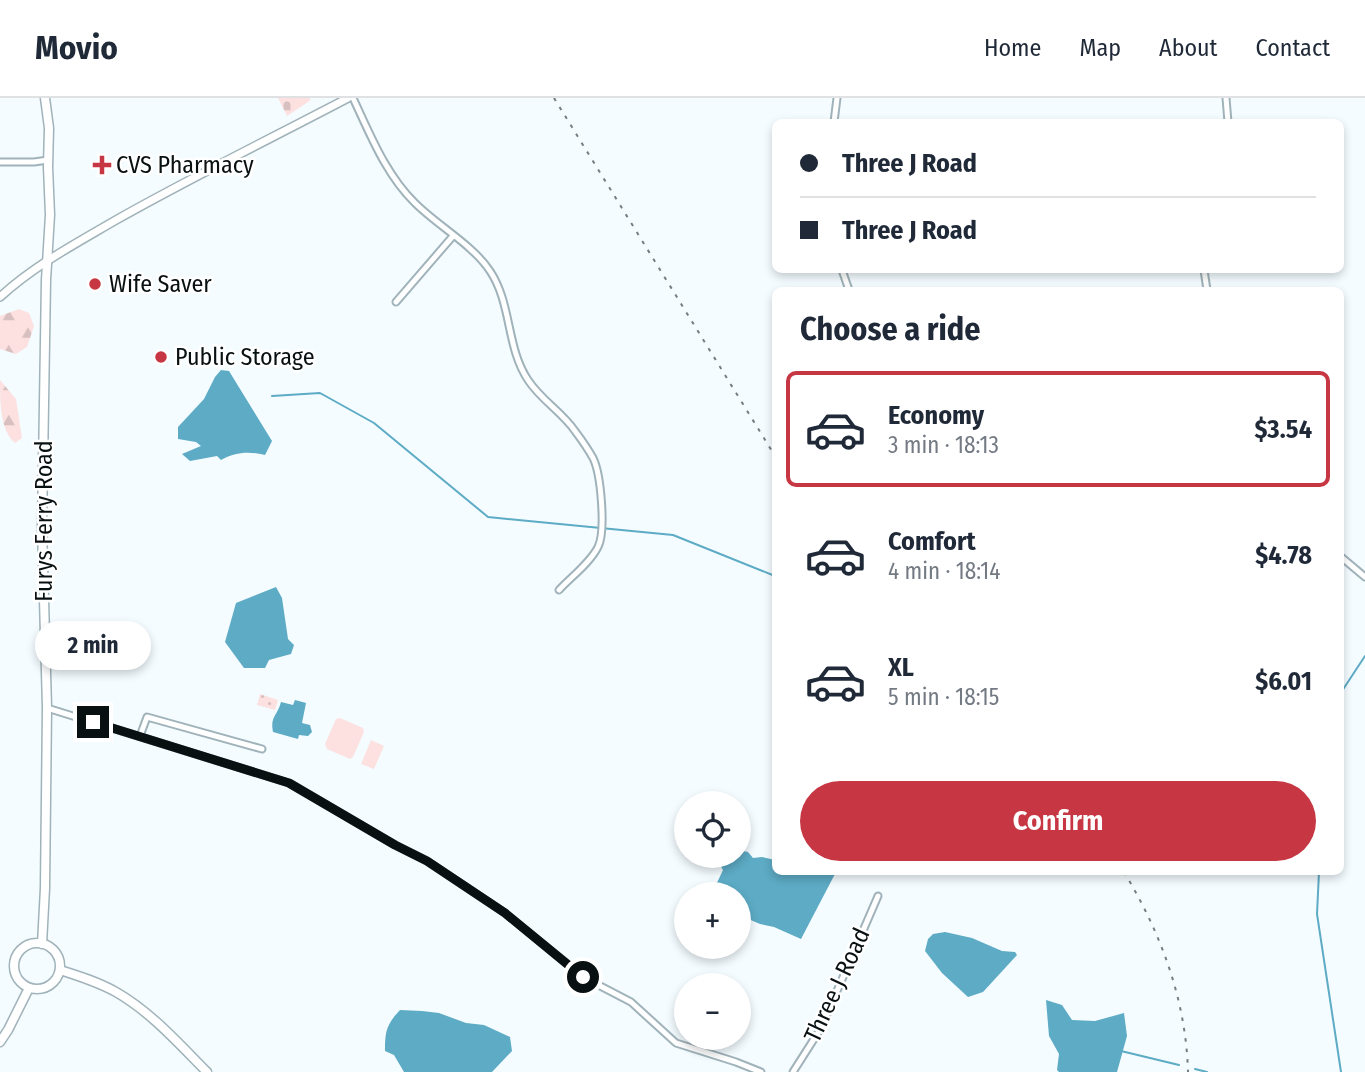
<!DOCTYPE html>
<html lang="en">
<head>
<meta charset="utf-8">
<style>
	body { margin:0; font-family:"Fira Sans Condensed",sans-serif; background:#f2f2f3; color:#1f2937; height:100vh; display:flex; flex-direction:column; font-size:26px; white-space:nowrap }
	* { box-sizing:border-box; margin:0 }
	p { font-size:23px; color:#747a83 }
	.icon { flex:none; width:38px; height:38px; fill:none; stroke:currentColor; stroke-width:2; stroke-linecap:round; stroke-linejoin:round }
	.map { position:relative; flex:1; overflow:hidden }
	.sheet { position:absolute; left:772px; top:189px; width:572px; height:588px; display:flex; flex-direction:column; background:#fff; border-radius:10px; box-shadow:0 4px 10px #0003 }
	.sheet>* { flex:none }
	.hud { position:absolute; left:772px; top:21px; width:572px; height:154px; border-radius:10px; box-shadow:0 4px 10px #0003; display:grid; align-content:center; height:154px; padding:0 28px; background:#fff }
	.fabs { position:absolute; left:674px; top:693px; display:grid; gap:14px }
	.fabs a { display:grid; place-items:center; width:77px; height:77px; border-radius:50%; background:#fff; box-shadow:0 4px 10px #0003; font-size:35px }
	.end { position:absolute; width:32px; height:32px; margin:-16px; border:9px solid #091012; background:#fff; box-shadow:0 0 0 4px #fff }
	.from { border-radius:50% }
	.bubble { position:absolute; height:49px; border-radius:24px; background:#fff; box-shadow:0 4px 10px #0003; font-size:23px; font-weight:700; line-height:49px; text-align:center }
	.hud b { display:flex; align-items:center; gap:24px; height:66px; font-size:26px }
	.hud b+b { border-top:2px solid #e0e1e3 }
	.hud i { width:18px; height:18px; background:#1f2937 }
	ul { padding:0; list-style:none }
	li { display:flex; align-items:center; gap:21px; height:116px; margin:0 14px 10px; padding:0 14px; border:4px solid transparent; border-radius:10px }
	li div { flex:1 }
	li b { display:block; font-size:26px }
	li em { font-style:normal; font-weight:700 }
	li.selected { border-color:#c63643 }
	li>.icon { width:63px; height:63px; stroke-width:1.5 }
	h2 { padding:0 28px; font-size:32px; line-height:84px }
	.button { display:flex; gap:14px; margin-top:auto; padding:14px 28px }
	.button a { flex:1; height:80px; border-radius:42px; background:#c63643; color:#fff; font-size:28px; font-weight:700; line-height:80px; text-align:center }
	header { display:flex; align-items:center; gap:42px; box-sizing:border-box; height:98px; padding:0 35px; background:#fff; border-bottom:2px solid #e0e1e3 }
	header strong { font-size:33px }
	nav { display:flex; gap:38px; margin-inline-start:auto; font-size:24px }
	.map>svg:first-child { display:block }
	.grass { fill:#fce1e0 }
	.forest { fill:url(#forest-firs) }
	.cemetery { fill:url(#cemetery-stones) }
	.park { fill:url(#park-dots) }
	.water { fill:#5dabc5 }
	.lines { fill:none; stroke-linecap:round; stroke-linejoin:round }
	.stream { stroke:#5dabc5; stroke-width:2 }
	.minor-casing { stroke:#a0b3ba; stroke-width:9 }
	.tertiary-casing { stroke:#a0b3ba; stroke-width:10 }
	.secondary-casing { stroke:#a0b3ba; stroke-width:11 }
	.minor { stroke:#fff; stroke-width:5 }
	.tertiary { stroke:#fff; stroke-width:7 }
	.secondary { stroke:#fff; stroke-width:8 }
	.rail { stroke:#757d7f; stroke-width:2; stroke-dasharray:3.5 7; stroke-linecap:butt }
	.route { stroke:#091012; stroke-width:9 }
	.poi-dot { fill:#c63643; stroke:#fff; stroke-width:2.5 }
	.labels { text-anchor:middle; stroke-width:5; stroke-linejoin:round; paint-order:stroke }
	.poi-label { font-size:24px; fill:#091012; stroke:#fff; text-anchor:start }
	.street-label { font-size:24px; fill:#091012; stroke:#fff }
</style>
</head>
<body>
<header>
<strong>Movio</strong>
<nav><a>Home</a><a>Map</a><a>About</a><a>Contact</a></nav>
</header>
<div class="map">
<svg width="1365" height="974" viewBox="0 0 1365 974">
	<defs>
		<pattern id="forest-firs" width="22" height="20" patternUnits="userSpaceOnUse" patternTransform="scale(1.75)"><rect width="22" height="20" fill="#fce1e0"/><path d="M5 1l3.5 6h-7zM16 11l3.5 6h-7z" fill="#d7c0bf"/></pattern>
		<pattern id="cemetery-stones" width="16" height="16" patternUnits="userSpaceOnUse" patternTransform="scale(1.75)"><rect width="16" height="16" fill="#fce1e0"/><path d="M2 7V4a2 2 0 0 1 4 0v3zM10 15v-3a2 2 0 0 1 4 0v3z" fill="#d7c0bf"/></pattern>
		<pattern id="park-dots" width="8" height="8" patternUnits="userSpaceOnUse" patternTransform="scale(1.75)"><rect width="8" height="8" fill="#fce1e0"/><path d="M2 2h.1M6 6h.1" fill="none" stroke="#d7c0bf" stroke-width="1.8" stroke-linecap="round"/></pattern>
	</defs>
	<rect width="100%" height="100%" fill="#f4fcff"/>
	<!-- grass -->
	<path class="grass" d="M340 620 363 630 364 634 353 659 350 661 327 651 325 646 336 621Z
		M371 642 384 648 374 671 361 666Z"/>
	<!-- forest -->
	<path class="forest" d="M19 211 29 215 34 228 27 249 16 256 0 251V218Z
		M0 282 16 301 22 340 15 345C0 332 0 304 0 282Z"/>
	<!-- cemetery -->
	<path class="cemetery" d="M278 0H309L311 2 287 18Z"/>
	<!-- park -->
	<path class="park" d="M260 596 278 602 275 612 257 607Z"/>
	<!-- water -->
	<path class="water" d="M221 272 229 273 272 343 265 357C249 353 235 354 221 362L217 358 190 363 182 356 201 348 196 344 178 341V329L204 301 215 279Z
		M276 489 282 500 288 541 294 547 291 556 269 562 265 570H244L225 544 236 505Z
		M295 602 306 605 302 625 310 627 312 634 308 638 299 637 298 641 273 634C270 618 277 619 281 604L293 607Z
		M739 752 748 754 753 760 762 759 775 762V774H836L801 841 774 829 760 826 739 817 738 796H715V789L723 772 719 765 722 758H738Z
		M945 834 972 840 1002 853 1015 854 1017 857 983 894 968 899 942 875 925 853 928 841 933 836Z
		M1046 902 1062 907 1072 922 1095 923 1124 915 1127 938 1117 974H1059L1057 972 1059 956 1049 938Z
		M400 912 422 913 439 915 466 925 484 927 510 939 512 953 492 974H404L394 957 385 953C385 934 386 927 400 912Z"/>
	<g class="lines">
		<!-- stream -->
		<path class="stream" d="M272 298 320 295 374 325 488 419 673 437 775 478
			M1340 596 1365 558
			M1319 774 1317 816 1341 974
			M1121 953 1179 967
			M1195 971 1207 974"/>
		<defs>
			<path id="minor" d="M353 0C370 36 386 77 415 105 438 128 473 147 490 173 512 206 506 249 528 282 541 302 562 314 575 333 581 341 588 351 593 360 601 376 606 433 598 449 590 465 571 479 559 492
				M1226 0 1228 24
				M834 24 837 0
				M0 64H34L48 62
				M842 172 849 192
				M1204 172 1207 192
				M396 204 453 138
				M1340 458 1365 479
				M47 610 289 685 395 747 427 763 505 815 583 879 631 904 676 945 736 964 761 974
				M140 638 147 619 262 651
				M793 974 821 930 878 798"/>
			<path id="tertiary" d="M0 199C35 167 75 146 116 122 192 79 270 41 348 0"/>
			<path id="secondary" d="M14 868a23 23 0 1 1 46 0a23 23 0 1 1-46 0Z
				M42 846 45 790 47 610 42 429 46 182 50 117 48 69 49 30 45 0
				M60 872C79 878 98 884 116 894 151 914 179 946 207 974
				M0 944 8 932 29 890"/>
		</defs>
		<!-- minor casing -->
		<use href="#minor" class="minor-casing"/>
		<!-- tertiary casing -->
		<use href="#tertiary" class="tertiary-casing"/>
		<!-- secondary casing -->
		<use href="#secondary" class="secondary-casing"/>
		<!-- minor -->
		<use href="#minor" class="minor"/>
		<!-- tertiary -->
		<use href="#tertiary" class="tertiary"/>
		<!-- secondary -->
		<use href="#secondary" class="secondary"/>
		<!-- rail -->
		<path class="rail" d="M554 0 775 358
			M1124 774C1161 835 1186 902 1188 974"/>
	</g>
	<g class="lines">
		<!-- route -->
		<path class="route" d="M93 624 289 685 395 747 427 763 505 815 583 879"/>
	</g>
	<!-- markers -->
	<g class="poi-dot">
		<path d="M98.5 56.5h7v7h7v7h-7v7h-7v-7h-7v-7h7z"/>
		<circle cx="95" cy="186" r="7"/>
		<circle cx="161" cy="259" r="7"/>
	</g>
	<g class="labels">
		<!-- poi labels -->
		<g class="poi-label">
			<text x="116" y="75">CVS Pharmacy</text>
			<text x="109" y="194">Wife Saver</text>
			<text x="175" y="267">Public Storage</text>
		</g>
		<!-- street labels -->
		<g class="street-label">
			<text transform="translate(44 423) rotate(-90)" y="8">Furys Ferry Road</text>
			<text transform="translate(837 887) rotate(-65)" y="8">Three J Road</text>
		</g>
	</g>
</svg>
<div class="fabs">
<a><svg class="icon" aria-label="locate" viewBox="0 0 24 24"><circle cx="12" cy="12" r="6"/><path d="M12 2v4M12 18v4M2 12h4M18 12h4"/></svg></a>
<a>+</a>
<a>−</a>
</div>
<i class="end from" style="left:583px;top:879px"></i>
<i class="end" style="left:93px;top:624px"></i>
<div class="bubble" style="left:35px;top:523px;width:116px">2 min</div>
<div class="hud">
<b><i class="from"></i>Three J Road</b>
<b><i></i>Three J Road</b>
</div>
<section class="sheet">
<h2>Choose a ride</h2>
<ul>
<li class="selected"><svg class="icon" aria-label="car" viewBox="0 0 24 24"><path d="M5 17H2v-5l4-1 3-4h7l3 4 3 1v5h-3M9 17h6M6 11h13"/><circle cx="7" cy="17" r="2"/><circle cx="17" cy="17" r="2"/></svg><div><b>Economy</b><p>3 min · 18:13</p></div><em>$3.54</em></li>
<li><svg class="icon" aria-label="car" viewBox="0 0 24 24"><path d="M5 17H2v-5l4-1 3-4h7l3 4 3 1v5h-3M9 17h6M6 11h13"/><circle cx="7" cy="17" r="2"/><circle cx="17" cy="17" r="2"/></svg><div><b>Comfort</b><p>4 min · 18:14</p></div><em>$4.78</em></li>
<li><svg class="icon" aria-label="car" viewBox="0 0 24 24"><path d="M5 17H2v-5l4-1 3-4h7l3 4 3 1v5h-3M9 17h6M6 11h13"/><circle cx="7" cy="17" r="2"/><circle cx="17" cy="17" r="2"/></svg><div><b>XL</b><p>5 min · 18:15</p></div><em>$6.01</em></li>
</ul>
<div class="button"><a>Confirm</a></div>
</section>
</div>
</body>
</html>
